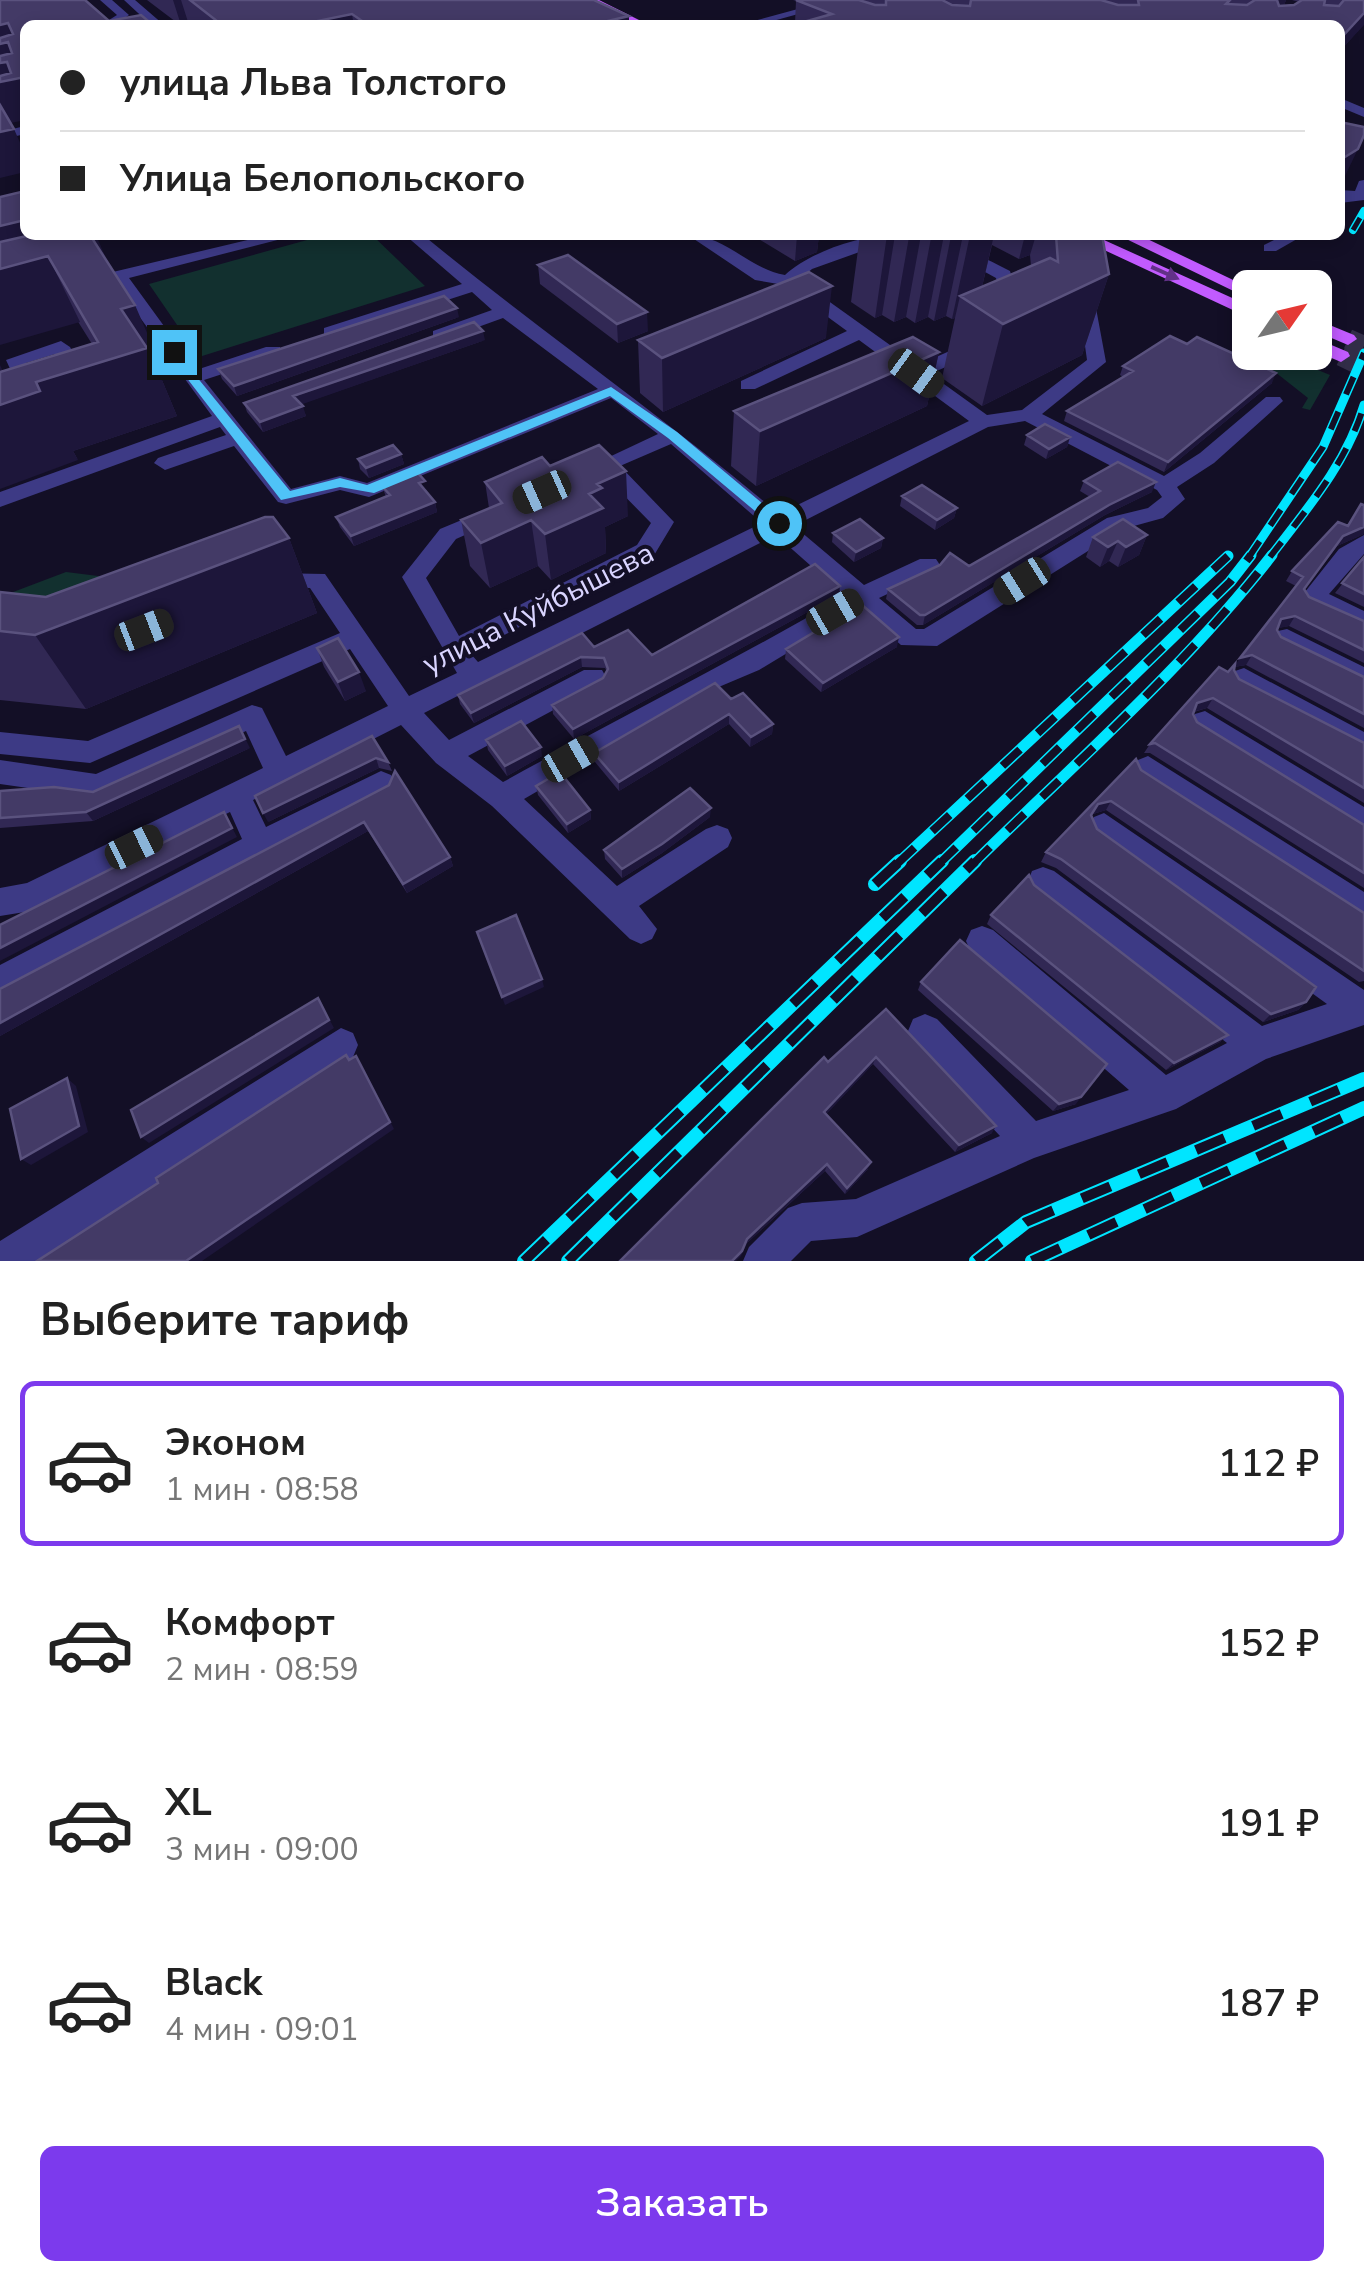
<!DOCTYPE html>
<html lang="ru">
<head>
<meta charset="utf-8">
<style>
	body { margin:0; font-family:"Nunito Sans",sans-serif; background:#f6f6f6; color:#222; height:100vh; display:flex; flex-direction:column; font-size:38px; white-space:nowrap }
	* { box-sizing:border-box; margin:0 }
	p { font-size:32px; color:#767676 }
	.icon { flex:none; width:55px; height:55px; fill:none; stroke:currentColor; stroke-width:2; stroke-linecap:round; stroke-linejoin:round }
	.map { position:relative; height:1261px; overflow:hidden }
	.panel { display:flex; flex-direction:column; background:#fff; flex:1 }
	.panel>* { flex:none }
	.guide { position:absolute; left:20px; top:20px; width:1325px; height:220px; border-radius:15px; box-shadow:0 5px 15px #0003; display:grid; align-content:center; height:220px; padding:0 40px; background:#fff }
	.needle { width:65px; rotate:56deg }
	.tools { position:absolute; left:1232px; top:270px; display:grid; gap:20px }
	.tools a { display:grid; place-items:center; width:100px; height:100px; border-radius:15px; background:#fff; box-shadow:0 5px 15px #0003; font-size:50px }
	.end { position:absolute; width:45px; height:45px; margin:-22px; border:12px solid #4fc3f7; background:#111; box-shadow:0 0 0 5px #111 }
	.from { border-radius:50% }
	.car { position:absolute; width:30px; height:60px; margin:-30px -15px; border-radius:12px; box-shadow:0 0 8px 2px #0007; background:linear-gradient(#222 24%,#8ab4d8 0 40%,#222 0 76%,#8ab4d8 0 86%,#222 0) }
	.guide b { display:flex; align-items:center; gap:35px; height:95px; font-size:38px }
	.guide b+b { border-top:2px solid #e0e0e0 }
	.guide i { width:25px; height:25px; background:#222 }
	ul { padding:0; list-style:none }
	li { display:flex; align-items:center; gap:30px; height:165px; margin:0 20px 15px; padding:0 20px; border:5px solid transparent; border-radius:15px }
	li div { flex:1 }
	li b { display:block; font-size:38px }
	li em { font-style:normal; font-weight:600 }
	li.active { border-color:#7c3aed }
	li>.icon { width:90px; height:90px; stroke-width:1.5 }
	h2 { padding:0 40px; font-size:45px; line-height:120px }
	.primary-button { display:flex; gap:20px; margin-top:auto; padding:20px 40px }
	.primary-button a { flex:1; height:115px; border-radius:15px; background:#7c3aed; color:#fff; font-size:40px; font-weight:600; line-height:115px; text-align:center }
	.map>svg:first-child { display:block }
	.green { fill:#12302f }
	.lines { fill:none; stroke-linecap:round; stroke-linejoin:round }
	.major-tunnel { stroke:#312d47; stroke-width:20; stroke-dasharray:20 10; stroke-linecap:butt }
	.minor { fill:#3d3a85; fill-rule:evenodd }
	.major { fill:#c25bff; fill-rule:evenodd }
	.rail-far3-casing { stroke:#00e5ff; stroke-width:8 }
	.rail-far2-casing { stroke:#00e5ff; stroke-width:9 }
	.rail-far1-casing { stroke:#00e5ff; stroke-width:11 }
	.rail-casing { stroke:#00e5ff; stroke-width:14 }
	.rail-far3 { stroke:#130f26; stroke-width:5; stroke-dasharray:14; stroke-linecap:butt }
	.rail-far2 { stroke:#130f26; stroke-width:6; stroke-dasharray:19; stroke-linecap:butt }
	.rail-far1 { stroke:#130f26; stroke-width:8; stroke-dasharray:24; stroke-linecap:butt }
	.rail { stroke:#130f26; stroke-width:10; stroke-dasharray:31; stroke-linecap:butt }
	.wall { fill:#312854; fill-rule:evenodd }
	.shaded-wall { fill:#1d163a }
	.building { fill:#433a66; stroke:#5a527e; stroke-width:2.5 }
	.oneway { fill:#623188 }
	.route { fill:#4fc3f7 }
	.labels { text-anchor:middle; stroke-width:8; stroke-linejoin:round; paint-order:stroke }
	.street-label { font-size:30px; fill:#d9d4ff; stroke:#130f26 }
</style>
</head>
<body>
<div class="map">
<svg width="1364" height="1261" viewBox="0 0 1364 1261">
	<rect width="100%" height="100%" fill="#130f26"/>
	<!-- green -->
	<path class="green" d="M325 235H372L425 286 199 357 149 284Z
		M1251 353H1277L1330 375 1310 410 1302 408 1308 398Z
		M66 572 122 579 89 621 0 597Z"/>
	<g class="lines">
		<!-- major-tunnel -->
		<path class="major-tunnel" d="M1348 339 1364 346
			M1341 356 1364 367"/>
		<!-- minor -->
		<path class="minor" d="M100 0H112L129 15 115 25H101L117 15Z
			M124 0H135L164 25H151Z
			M831 0H849L758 25H739Z
			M1340 98 1364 108V117L1340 107Z
			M25 126V134L0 140V132Z
			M1364 180V200L1340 203V190L1355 191 1359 181Z
			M269 235H297L129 278 196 370 266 347H280V355L204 380 291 489 340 476 367 483 598 389 503 318 445 339H433V331L492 310 472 292 336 336H324V328L462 284 405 235H423C540 331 664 417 779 514L969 421 859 340 755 389H741V381L847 331 784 285 755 280 688 235C725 235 749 269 785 275 810 252 860 235 894 235L893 240 812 269 799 280 918 365 970 342H984V350L930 374 987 415 1022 410 1087 360 1078 296 1093 292 1106 362 1042 414 1164 476 1200 453 1266 397H1280L1283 401 1214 463 1177 487 1185 499 1163 518 1123 529 937 646 901 645 860 609 759 670 714 689 524 799 617 886 706 829 717 825 728 829 732 838 728 847 639 906 657 929 652 939 641 944 630 939 492 806 436 763 401 725 253 800 266 827 381 771 391 775 395 783 391 791 0 998V965L242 839 230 812 31 911 0 916V888L27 883 263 768 246 731 98 798 0 784V760L96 774 252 705 262 708 286 756 388 706 350 649 90 763 0 754V732L88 741 340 633 310 588 263 587 259 581 263 575 271 573 325 574 409 696 457 673 402 577 440 529 493 507 504 514 501 519 456 539 426 578 459 636 637 545 651 523 603 474 584 481 573 474 658 434 611 398 369 497 340 490 286 504 278 502 234 446 165 470 154 463 158 458 226 435 220 427 0 507V492L212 416 114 282 85 289 76 284 79 280ZM1025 421 1157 490 1162 497 1148 508 1107 518 924 629H916L879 598 936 571 940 565 936 559H920L864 585 794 526 988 427ZM671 444 762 523 478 662 470 653 653 557 674 522 620 466ZM776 535 845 596C733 661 617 719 503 782L468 756 602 684 606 677 602 670H584L449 740 424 713Z
			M894 235C939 235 971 251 1010 271L1020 307 1011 312 1005 311 996 278 947 251Z
			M1284 235H1304L1276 251H1264V245Z
			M61 341 70 347 87 379 84 383H70L55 354 26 363 42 397 39 401H25L6 360Z
			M1364 535V554L1329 594 1364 611V631L1304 603 1301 597 1339 549Z
			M1287 629 1364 667V689L1278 645 1274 638 1278 631Z
			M1244 668 1364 732V756L1235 685 1231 678 1235 671Z
			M1205 711 1364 807V835L1195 730 1191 722 1195 714Z
			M1148 756 1364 892V923L1138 776 1134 768 1138 760Z
			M1104 813 1364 990V1025L1266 1059 1176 1109 1034 1158 857 1237 811 1241 791 1261H743L749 1247 788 1208 802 1203 856 1199 1000 1136 913 1043 908 1031 913 1019 925 1014 937 1019 1036 1121 1129 1090 971 952 966 941 971 930 982 926 993 930 1166 1075 1227 1043 1032 891 1028 881 1032 871 1043 867 1054 871 1262 1026 1327 1004 1094 835 1089 826 1094 817Z
			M341 1028 353 1033 358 1045 353 1057 39 1261H0V1241Z"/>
		<!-- major -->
		<path class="major" d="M585 0H599L649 25H634Z
			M1072 235H1093L1250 306V318Z
			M1118 235H1139L1250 288V299Z
			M1315 319 1354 335 1357 339 1348 345 1315 331Z
			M1315 338 1348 352 1350 356 1341 362 1315 351Z"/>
		<defs>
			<path id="rail-far3" d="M1353 230 1364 211"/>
			<path id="rail-far2" d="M1249 557 1323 447 1364 353
				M1270 557C1306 510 1347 463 1364 405"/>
			<path id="rail-far1" d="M897 864 1228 556
				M939 864 1230 582 1251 555
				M973 864C1073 765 1186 666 1272 555"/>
			<path id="rail" d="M875 884 900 861
				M524 1261 942 861
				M568 1261 975 861
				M976 1261 1026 1222 1364 1079
				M1032 1261 1364 1108"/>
		</defs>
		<!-- rail-far3 casing -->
		<use href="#rail-far3" class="rail-far3-casing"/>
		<!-- rail-far2 casing -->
		<use href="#rail-far2" class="rail-far2-casing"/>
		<!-- rail-far1 casing -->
		<use href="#rail-far1" class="rail-far1-casing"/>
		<!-- rail casing -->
		<use href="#rail" class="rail-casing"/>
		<!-- rail-far3 -->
		<use href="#rail-far3" class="rail-far3"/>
		<!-- rail-far2 -->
		<use href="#rail-far2" class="rail-far2"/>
		<!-- rail-far1 -->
		<use href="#rail-far1" class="rail-far1"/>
		<!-- rail -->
		<use href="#rail" class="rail"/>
	</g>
	<!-- wall -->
	<path class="wall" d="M147 0H594L629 16V25H180Z
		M793 0H1286L1284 5H1294L1299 2 1292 0H1364V24L1340 51V25H793L797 24 795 23 796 1Z
		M0 197 108 263 164 372 159 373 177 416 73 451 78 460 3 371 92 344Z
		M752 235H819L817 252 795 261Z
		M860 235H1101L1109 274 1082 355 982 406 942 378 955 318 952 319 946 316 934 321 928 317 915 323 906 317 894 322 882 315 875 318 851 302ZM992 245 1019 259 1030 255 1031 266 982 287Z
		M538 265 648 331 618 343 540 284Z
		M459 317 237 396 222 379 218 369Z
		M826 338 663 412 640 393 638 340Z
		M485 340 301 404 306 416 263 432 247 412 244 403Z
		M939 352 927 406 756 486 731 466 734 411Z
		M1123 366 1272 383 1164 472 1064 421 1067 411 1123 377 1120 375Z
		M1027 435 1070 437 1067 447 1046 459 1024 445Z
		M401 454 404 464 369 478 360 469 358 459Z
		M550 466 628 516 605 527 606 553 551 580 538 566 490 588 470 566 461 520 489 508 485 482Z
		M1084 481 1152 492 1105 515 923 625H917L886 599 888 589 969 566 1090 497 1080 491Z
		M382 486 427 490 426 491 435 502 437 512 354 546 340 527 336 517 386 497Z
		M902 496 957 508 954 518 935 530 900 506Z
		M1364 505V534L1337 546 1304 590 1309 597 1364 621V663L1289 626 1277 628V630L1281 637 1364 677V728L1246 665 1234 667V670L1239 679 1364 743V803L1207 708 1194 712 1193 714 1197 722 1364 825V888L1150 753H1144L1150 744 1234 667 1296 586 1286 581 1292 571 1348 526Z
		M833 533 883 538 881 548 854 562 832 542Z
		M1147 535 1139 555 1118 567 1109 561 1100 567 1086 557 1093 537Z
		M289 538 317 613 86 709 0 700V592L46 597Z
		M1364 557V607L1335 593Z
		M839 595 574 739 553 714 552 705 603 678 607 672 605 668 582 667 474 723 460 704 458 695 594 647 652 655Z
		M897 647 821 692 785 659 786 649Z
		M317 648 366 691 345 701 324 667Z
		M731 699 773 724 772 734 750 747 729 724 619 791 595 762 594 753Z
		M372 736 388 762 392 771 379 768 268 822Z
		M486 740 542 756 507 776 488 750Z
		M250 748 93 821 0 828V791L93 792Z
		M1141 770 1364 913V981L1359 982 1106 810 1093 814 1091 816 1097 829 1306 1002 1298 1010 1263 1022 1056 868 1041 862 1046 852Z
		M389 785 450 857 453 866 407 893 368 831 0 1036V989Z
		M536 786 590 810 591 819 568 833 538 795Z
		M710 817 662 853 622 878 605 859 604 850Z
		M1034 885 1228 1035 1220 1042 1166 1070 987 924 991 915Z
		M921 982 1076 1104 1053 1111 918 990Z
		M886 1009 992 1133 955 1152 873 1064 826 1114 868 1169 845 1194 825 1171 746 1244 741 1256 828 1062Z"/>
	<!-- shaded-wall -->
	<path class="shaded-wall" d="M173 0H181L189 25H181Z
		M1276 0H1286L1282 11Z
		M1364 13V25L1340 51V39Z
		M352 15 354 25H297Z
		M629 16V25H591Z
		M8 23 25 77V120L6 124 0 128V25Z
		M14 129 25 154V172L0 178V132Z
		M1358 149 1345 176 1340 179V160Z
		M25 220V235H96L108 263 48 256 80 322 0 345V226Z
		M797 235H819L817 252 795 261Z
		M887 235H895L882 315 875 318Z
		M915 235H921L906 317 894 322 909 237Z
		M937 235H944L928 317 915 323 931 238Z
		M954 235H963L946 316 934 321 951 236Z
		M970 235H994L977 308 960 296 955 318 952 319Z
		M1025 235H1036L1030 255 1019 259Z
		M1109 274 1082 355 982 406 1003 324Z
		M832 286 826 338 663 412 662 358Z
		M135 305 164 372 159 373 177 416 73 451 78 460 0 489V365L16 399 36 382 139 350 121 309Z
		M457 308 459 317 237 396 234 386Z
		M647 312 648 331 618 343 617 324Z
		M483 331 485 340 297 406 293 396Z
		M939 352 927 406 756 486 760 431Z
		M1276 373 1272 383 1164 472 1168 462Z
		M303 406 306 416 263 432 260 422Z
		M1070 437 1067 447 1046 459 1049 449Z
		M401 454 404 464 369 478 366 468Z
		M626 471 628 516 605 527 606 553 551 580 545 534 589 494 597 484Z
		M1156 482 1152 492 1105 515 923 625 925 615 1109 505Z
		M435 502 437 512 354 546 351 536Z
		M957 508 954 518 935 530 937 520Z
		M531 520 538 566 490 588 481 543Z
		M1364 527V534L1337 546 1298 599 1343 536Z
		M1147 535 1139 555 1118 567 1126 547Z
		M289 538 317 613 86 709 35 635Z
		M883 538 881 548 854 562 856 552Z
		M1118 541 1109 561 1100 567 1108 547Z
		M840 586 839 595 574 739 573 729Z
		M1295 616 1289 626 1275 629 1281 619Z
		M899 637 897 647 821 692 823 683Z
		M1252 655 1246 665 1234 667 1240 658Z
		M581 657 582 667 474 723 471 713Z
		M359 672 366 691 345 701 338 682Z
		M1213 698 1207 708 1192 712 1197 703Z
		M729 714V724L619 791V782Z
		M773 724 772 734 750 747 751 737Z
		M239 726 250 748 93 821 86 812Z
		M541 747 542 756 507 776 505 766Z
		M376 758 379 768 268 822 263 813Z
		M1111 801 1106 810 1093 814 1086 824 1098 804Z
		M711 808 710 817 662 853 622 878V869Z
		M590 810 591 819 568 833 567 824Z
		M224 812 237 837 0 961V948Z
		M364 822 368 831 0 1036V1023Z
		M450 857 453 866 407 893 403 884Z
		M542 979 544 987 505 1005 502 997Z
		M318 998 334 1028 149 1143 141 1137Z
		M1306 1002 1298 1010 1263 1022 1271 1014Z
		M1228 1035 1220 1042 1166 1070 1174 1063Z
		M876 1057 873 1064 822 1119 824 1112Z
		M361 1063 394 1129 202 1261H186Z
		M67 1078 76 1086 88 1132 31 1165 21 1159Z
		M1081 1097 1076 1104 1053 1111 1059 1104Z
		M996 1126 992 1133 955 1152 959 1145Z
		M871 1162 868 1169 845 1194 847 1188Z
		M827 1164 825 1171 746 1244 741 1256 736 1261H732L747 1239Z"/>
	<!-- building -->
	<path class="building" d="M0 0H85L109 21 141 15 153 25H25V77L0 82V76L11 73 7 62 0 63V56L12 53 8 42 0 44V38L13 34 8 23 0 25Z
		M190 0H594L629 16 591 25H368L352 14 298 25H222Z
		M796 0H859L875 5H886V0H942L952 5 970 6 971 0H1101L1118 5H1139L1138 0H1230L1226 4 1247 5 1255 0H1277L1279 6 1294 5 1302 0H1325L1324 5 1339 6 1344 0H1364V13L1340 39V25H793L832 14Z
		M0 105 14 129 0 132Z
		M1340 122 1364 127V135L1358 149 1340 160Z
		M25 191V220L0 226V197Z
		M31 235H90L135 305 121 309 147 348 36 382 40 391 0 405V372L98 342 48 256 0 269V242Z
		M1056 235H1102L1109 274 1003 324 960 296 1050 258 1058 262Z
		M568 255 647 312 617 324 538 265Z
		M809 272 832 286 662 358 638 340Z
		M444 296 457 308 234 386 218 369Z
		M474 322 483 331 293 396 303 406 260 422 244 403Z
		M1170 336 1187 344 1197 337 1276 373 1168 462 1067 411 1133 371 1123 366Z
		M913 337 939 352 760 431 734 411Z
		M1045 424 1070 437 1049 449 1027 435Z
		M393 445 401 454 366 468 358 459Z
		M599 445 626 471 597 484 602 488 589 494 603 508 545 534 531 520 481 543 461 520 502 503 485 482 542 457 550 466Z
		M1118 462 1156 482 1109 505 925 615H920L888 589 940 565 950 553 969 566 1100 491 1084 481Z
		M417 472 425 481 419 483 435 502 351 536 336 517 390 495 382 486Z
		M922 485 957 508 937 520 902 496Z
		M1361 504 1364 505V527L1343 536 1304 589 1309 597 1364 621V650L1295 616 1281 619 1277 630 1281 637 1364 677V714L1252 655 1240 658 1303 577 1292 571 1338 522 1348 526Z
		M265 517H273L289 538 35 635 0 631V592L46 597Z
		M860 519 883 538 856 552 833 533Z
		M1123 519 1147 535 1126 547 1118 541 1108 547 1093 537Z
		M1364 557V594L1342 583Z
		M815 564 840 586 573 729 552 705 603 678 608 669 604 658 581 657 471 713 458 695 582 633 594 647 628 630 652 655Z
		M861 604 899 637 823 683 786 649Z
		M338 638 359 672 338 682 317 648Z
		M1235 664 1234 670 1239 679 1364 743V788L1213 698 1197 703 1193 714 1197 722 1364 825V873L1155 743 1150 744 1219 667 1228 672Z
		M715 683 731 699 743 693 773 724 751 737 729 714 619 782 594 753Z
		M521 721 541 747 505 766 486 740Z
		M239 726 245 739 86 812 0 818V791L54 787 93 792Z
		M372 736 388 762 376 758 263 813 255 796Z
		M1136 759 1141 770 1364 913V971L1111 801 1098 804 1091 815 1097 829 1316 987 1306 1002 1271 1014 1061 859 1046 852Z
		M395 771 450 857 403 884 364 822 0 1023V989L389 785Z
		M560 772 590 810 567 824 536 786Z
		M690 788 711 808 662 844 622 869 604 850Z
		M224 812 232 828 0 948V925Z
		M1029 875 1034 885 1228 1035 1174 1063 991 915Z
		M516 915 542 979 502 997 477 932Z
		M960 940 1107 1064 1081 1097 1059 1104 921 982Z
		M318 998 329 1020 141 1137 131 1110Z
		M886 1009 996 1126 959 1145 876 1057 824 1112 871 1162 847 1188 827 1164 747 1239 742 1251 732 1261H620L824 1057 828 1062Z
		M346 1055 349 1060 356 1056 390 1122 186 1261H37L158 1183 156 1178Z
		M67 1078 79 1126 21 1159 10 1109Z"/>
	<!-- one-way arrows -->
	<defs><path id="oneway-solid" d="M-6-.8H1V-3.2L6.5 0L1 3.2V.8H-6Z" transform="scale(2.5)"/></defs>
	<use class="oneway" href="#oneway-solid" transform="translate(1165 273) rotate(24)"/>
	<!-- route -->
	<path class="route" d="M174 349 290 491 340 478 367 485 611 387 677 432 786 523 774 527 668 438 610 396 374 493 340 487 281 500 169 355Z"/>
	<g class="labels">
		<!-- street labels -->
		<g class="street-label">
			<text transform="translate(538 608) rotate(-27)" y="10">улица Куйбышева</text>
		</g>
	</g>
</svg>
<div class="tools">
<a><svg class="needle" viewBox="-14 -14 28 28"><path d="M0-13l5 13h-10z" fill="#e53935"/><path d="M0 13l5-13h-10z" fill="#767676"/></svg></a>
</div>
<i class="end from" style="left:779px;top:523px"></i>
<i class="end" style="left:174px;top:352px"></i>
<i class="car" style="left:916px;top:373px;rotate:126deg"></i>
<i class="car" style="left:542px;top:492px;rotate:246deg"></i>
<i class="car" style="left:1022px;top:581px;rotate:238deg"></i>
<i class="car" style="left:835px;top:612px;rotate:60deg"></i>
<i class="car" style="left:144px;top:630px;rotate:69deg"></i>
<i class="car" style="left:570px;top:759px;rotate:60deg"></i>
<i class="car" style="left:134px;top:847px;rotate:64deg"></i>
<div class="guide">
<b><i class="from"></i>улица Льва Толстого</b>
<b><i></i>Улица Белопольского</b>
</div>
</div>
<section class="panel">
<h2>Выберите тариф</h2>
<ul>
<li class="active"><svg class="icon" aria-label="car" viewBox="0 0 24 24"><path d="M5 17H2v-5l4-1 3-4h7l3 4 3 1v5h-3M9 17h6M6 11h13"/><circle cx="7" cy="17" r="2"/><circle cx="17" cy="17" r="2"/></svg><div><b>Эконом</b><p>1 мин · 08:58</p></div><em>112 ₽</em></li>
<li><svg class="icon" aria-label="car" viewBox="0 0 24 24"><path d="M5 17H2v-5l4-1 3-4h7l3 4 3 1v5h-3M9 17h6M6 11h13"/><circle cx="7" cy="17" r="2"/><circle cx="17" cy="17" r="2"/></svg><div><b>Комфорт</b><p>2 мин · 08:59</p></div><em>152 ₽</em></li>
<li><svg class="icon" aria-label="car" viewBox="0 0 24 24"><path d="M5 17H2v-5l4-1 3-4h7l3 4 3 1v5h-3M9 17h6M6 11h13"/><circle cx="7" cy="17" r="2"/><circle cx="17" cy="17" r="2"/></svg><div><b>XL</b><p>3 мин · 09:00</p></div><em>191 ₽</em></li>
<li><svg class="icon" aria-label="car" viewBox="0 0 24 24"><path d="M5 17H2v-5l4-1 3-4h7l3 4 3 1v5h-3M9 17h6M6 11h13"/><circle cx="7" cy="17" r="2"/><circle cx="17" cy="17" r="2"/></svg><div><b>Black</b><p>4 мин · 09:01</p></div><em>187 ₽</em></li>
</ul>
<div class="primary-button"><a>Заказать</a></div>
</section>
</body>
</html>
